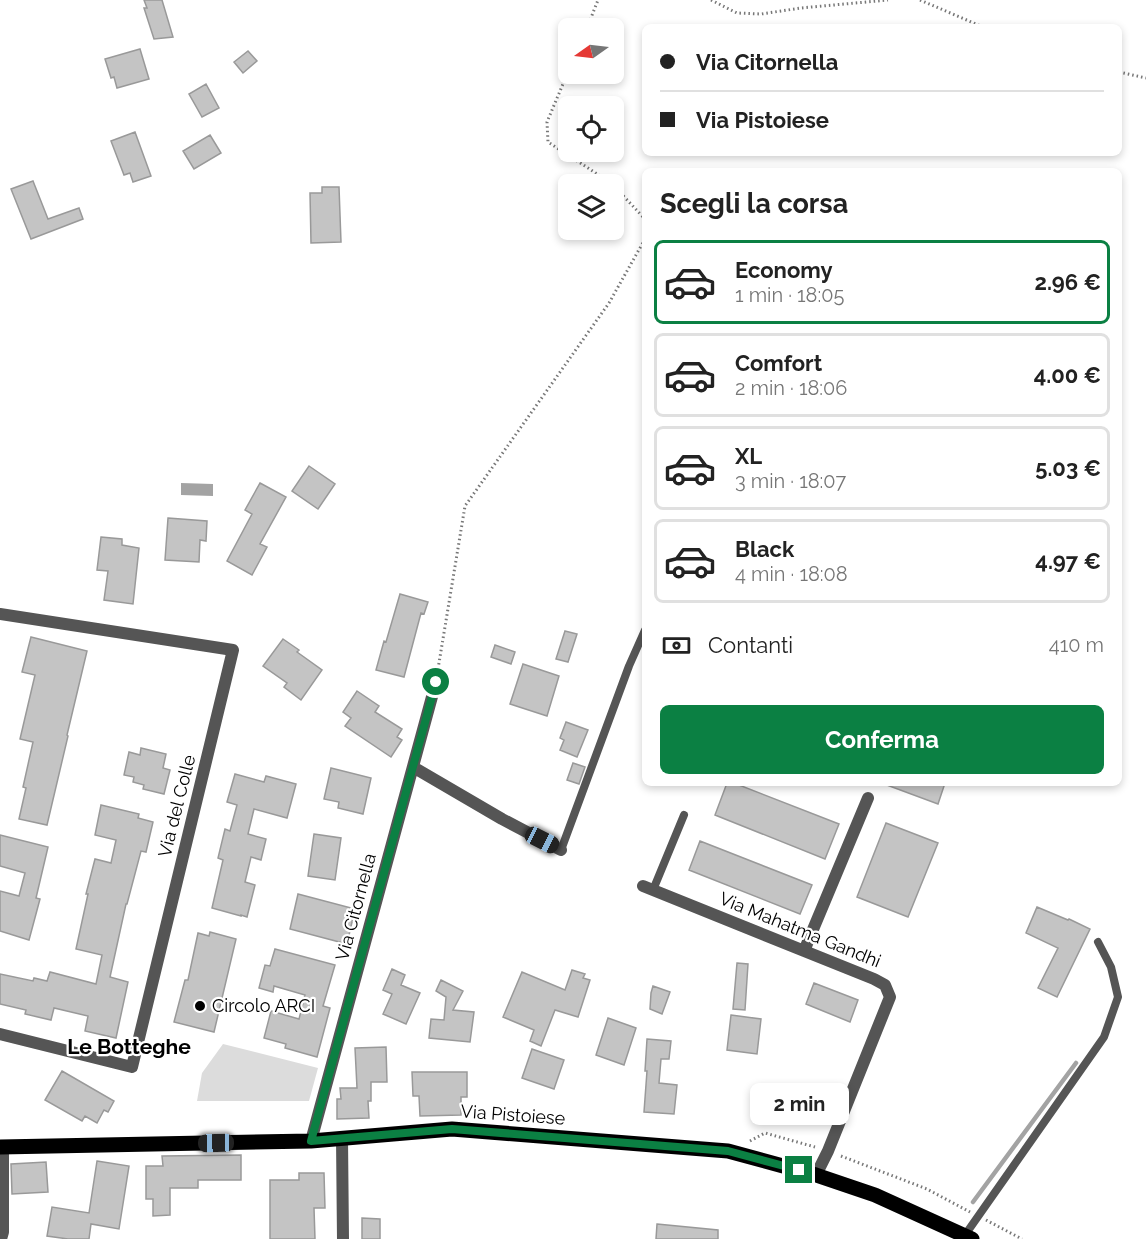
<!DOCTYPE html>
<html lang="it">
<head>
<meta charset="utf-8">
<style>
	body { margin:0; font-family:Raleway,sans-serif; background:#f2f2f2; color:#222; height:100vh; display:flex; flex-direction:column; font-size:22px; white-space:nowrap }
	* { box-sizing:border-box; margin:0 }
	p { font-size:20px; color:#767676 }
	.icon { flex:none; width:33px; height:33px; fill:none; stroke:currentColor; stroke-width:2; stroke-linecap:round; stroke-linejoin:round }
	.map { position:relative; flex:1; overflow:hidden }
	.drawer { position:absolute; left:642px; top:168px; width:480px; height:618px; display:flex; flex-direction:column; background:#fff; border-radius:9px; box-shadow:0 3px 9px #0003 }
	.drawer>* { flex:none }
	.top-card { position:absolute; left:642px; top:24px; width:480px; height:132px; border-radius:9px; box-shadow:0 3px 9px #0003; display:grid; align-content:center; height:132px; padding:0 18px; background:#fff }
	.needle { width:39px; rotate:256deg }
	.buttons { position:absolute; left:558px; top:18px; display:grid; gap:12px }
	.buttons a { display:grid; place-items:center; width:66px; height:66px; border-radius:9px; background:#fff; box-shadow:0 3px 9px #0003; font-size:30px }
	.end { position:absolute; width:27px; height:27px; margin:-14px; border:8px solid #0b8043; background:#fff; box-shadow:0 0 0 3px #fff }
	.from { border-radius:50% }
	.bubble { position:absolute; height:42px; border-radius:9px; background:#fff; box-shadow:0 3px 9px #0003; font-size:20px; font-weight:700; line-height:42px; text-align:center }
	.car { position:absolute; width:18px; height:36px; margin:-18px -9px; border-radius:8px; box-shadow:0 0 4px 2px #0007; background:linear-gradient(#222 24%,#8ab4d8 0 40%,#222 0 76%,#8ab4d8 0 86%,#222 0) }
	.top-card b { display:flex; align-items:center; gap:21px; height:57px; font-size:22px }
	.top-card b+b { border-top:2px solid #e0e0e0 }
	.top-card i { width:15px; height:15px; background:#222 }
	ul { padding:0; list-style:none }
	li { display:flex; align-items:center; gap:18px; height:84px; margin:0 12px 9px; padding:0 6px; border:3px solid #e0e0e0; border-radius:9px }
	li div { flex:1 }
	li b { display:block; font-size:22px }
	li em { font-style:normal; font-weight:700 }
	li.active { border-color:#0b8043 }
	li>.icon { width:54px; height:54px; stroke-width:1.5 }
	h2 { padding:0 18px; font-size:27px; line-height:72px }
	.pay { display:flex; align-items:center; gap:15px; height:66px; padding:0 18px; font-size:22px }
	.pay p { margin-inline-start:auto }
	.primary-button { display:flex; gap:12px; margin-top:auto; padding:12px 18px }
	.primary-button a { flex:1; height:69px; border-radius:9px; background:#0b8043; color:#fff; font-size:24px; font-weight:700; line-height:69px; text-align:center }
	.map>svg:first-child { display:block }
	.green { fill:#dcdcdc }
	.water { fill:#a3a3a3 }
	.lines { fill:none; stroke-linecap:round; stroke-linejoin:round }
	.stream { stroke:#a3a3a3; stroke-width:4.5 }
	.building { fill:#c4c4c4; stroke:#999; stroke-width:1.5 }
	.path { stroke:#777; stroke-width:3; stroke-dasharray:1.5 3; stroke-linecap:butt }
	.lane { stroke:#555; stroke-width:8 }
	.street { stroke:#555; stroke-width:12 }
	.primary { stroke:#000; stroke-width:15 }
	.route { stroke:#0b8043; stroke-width:8 }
	.poi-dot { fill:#000; stroke:#fff; stroke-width:2 }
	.labels { text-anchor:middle; stroke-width:4.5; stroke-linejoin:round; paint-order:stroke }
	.street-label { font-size:18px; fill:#000; stroke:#fff }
	.poi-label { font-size:18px; fill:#000; stroke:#fff; text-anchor:start }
	.quarter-label { font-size:21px; font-weight:bold; fill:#000; stroke:#fff }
</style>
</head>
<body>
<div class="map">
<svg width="1146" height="1239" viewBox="0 0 1146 1239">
	<rect width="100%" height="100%" fill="#fff"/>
	<!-- green -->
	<path class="green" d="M223 1044 318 1068 309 1101H197L202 1073Z"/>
	<!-- water -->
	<path class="water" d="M181 483 213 484V496L181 495Z"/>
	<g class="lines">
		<!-- stream -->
		<path class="stream" d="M973 1202 1076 1063"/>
	</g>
	<!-- building -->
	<path class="building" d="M144 0H162L173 37 154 39 144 8H147Z
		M140 49 149 79 117 88 114 77 111 78 105 59Z
		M248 51 257 61 243 73 234 62Z
		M206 84 219 108 202 117 189 94Z
		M135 132 151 176 133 182 130 173 124 175 111 141Z
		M210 135 221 153 194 169 183 151Z
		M33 181 48 219 79 208 83 219 31 239 11 189Z
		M322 187H339L341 242 311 243 310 193H322Z
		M309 466 335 484 318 509 292 491Z
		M260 483 286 497 260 544 267 547 252 575 227 561 252 514 245 510Z
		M168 518 207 521 206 541 200 540 199 562 165 560Z
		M101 537 122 539V545L139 548 133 604 104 600 108 571 97 570Z
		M400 594 428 602 424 614 421 613 404 677 376 670 384 641 386 642Z
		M565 631 577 634 568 662 556 659Z
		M31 637 87 651 67 735 68 736 47 825 19 819 26 788 23 787 33 742 20 739 35 675 22 672Z
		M283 639 299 650 297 652 322 670 301 700 284 687 287 683 263 666Z
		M495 645 515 652 511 664 491 657Z
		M523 664 559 676 547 716 510 704Z
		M357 691 379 706 375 712 402 729 397 737 402 740 391 757 345 726 351 718 343 712Z
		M566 722 588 730 577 757 560 750 564 740 560 738Z
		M141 748 166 754 163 768 170 770 164 794 143 789 144 785 133 782 134 777 124 775 129 752 140 755Z
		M573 763 585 767 579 784 567 780Z
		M331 768 371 778 363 814 338 808 339 802 324 799Z
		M235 774 264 782 266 776 296 784 287 818 254 809 248 834 266 839 261 860 251 857 245 882 255 885 247 917 241 915V916L212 908 223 860 218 858 225 829 230 831 237 805 227 802Z
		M727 783H734L839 824 825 859 715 815Z
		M884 783H945L938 804 884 784Z
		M101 805 139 814 138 818 153 822 146 852 141 851 127 904H126L110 977 128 982 116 1038 85 1031 88 1016 54 1008 51 1020 25 1014 26 1010 0 1004V974L33 981 34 978 47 981 50 972 96 984 102 955 76 949 88 894H86L95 859 111 863 116 840 95 835Z
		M886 823 938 843 908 917 857 897Z
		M314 834 341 838 335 880 308 876Z
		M0 835 48 847 36 898 40 899 29 940 0 931V891L19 896 25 873 0 866Z
		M700 841 812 885 800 914 689 870Z
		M298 894 355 909 347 944 290 929Z
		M1037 907 1068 920 1069 919 1090 929 1057 997 1038 988 1058 948 1026 933Z
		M210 932 236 939 214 1032 174 1022 185 980H188L198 933 209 936Z
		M275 949 335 965 323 1006 330 1008 317 1057 285 1048 286 1044 264 1038 271 1011 299 1019 305 995 274 986 273 992 259 988 265 965 270 966Z
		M737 963 748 964 745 1010 733 1009Z
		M392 969 405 975 401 985 420 993 406 1024 383 1014 392 994 383 990Z
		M572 970 585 974 583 978 590 980 578 1017 555 1010 541 1046 530 1041 534 1030 503 1017 522 972 565 990Z
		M441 980 463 991 453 1010 474 1012 470 1042 429 1038 431 1019 444 1020 446 997 436 991Z
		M814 983 858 1000 850 1022 806 1004Z
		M653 986 670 992 662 1014 650 1009 651 993Z
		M731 1015 761 1019 757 1054 727 1050Z
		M608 1018 636 1028 624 1065 596 1055Z
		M647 1039 671 1041 669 1059H661L659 1083 677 1085 674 1114 644 1112 647 1071H645Z
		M386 1047 387 1082H371V1101H368L369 1118 337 1119V1099H341L340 1088H357L355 1048Z
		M532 1049 564 1060 554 1089 522 1078Z
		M62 1071 114 1101 108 1112 104 1110 97 1123 85 1116 82 1121 45 1100Z
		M412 1072H467V1097H461V1115L420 1116 419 1096H413Z
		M241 1155V1180H198V1188H170V1215L153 1216V1199H146V1166H163L162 1156Z
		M97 1161 129 1166 119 1229 91 1224 89 1239H68L47 1236 52 1207 89 1213Z
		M46 1162 48 1192 12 1194 11 1164Z
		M299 1173H324L325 1208H314L315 1239H270V1180H299Z
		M362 1218 380 1219V1239H362Z
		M657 1224 718 1230V1239H656Z"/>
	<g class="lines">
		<!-- path -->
		<path class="path" d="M711 0 737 13 761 14 801 8 888 0
			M920 0 983 27
			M587 28 598 0
			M568 72 547 122 548 142 608 181 612 184
			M1119 72 1146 78
			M614 186 645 219
			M438 669 465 506 609 303 645 239
			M750 1141 765 1133 815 1147
			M841 1156 927 1189 970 1212
			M986 1220 1022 1239"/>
		<!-- lane -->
		<path class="lane" d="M561 850 629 666 645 630
			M653 890 684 815
			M965 1235 1104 1037 1118 997 1111 967 1098 942"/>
		<!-- street -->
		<path class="street" d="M0 614 233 650 132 1067 0 1034
			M413 767 502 819 561 850
			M643 886 874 979 885 985 890 997 828 1151 816 1175
			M804 951 868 798
			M342 1138 343 1239
			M311 1141 436 682
			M1 1239 3 1232V1147"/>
		<!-- primary -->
		<path class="primary" d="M0 1147 311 1141 452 1129 728 1151 816 1175 875 1195 972 1239"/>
	</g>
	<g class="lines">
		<!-- route -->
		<path class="route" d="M436 682 311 1141 452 1129 728 1151 799 1170"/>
	</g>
	<!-- markers -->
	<circle class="poi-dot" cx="200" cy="1006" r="6"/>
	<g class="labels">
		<!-- street labels -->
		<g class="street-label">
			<text transform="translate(177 806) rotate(-76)" y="6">Via del Colle</text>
			<text transform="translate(356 907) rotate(-75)" y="6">Via Citornella</text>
			<text transform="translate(800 930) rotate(22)" y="6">Via Mahatma Gandhi</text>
			<text transform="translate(513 1115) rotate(4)" y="6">Via Pistoiese</text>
		</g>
		<!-- poi labels -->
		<g class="poi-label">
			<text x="212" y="1012">Circolo ARCI</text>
		</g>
		<!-- quarter labels -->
		<g class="quarter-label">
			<text x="129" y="1054">Le Botteghe</text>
		</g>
	</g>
</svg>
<div class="buttons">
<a><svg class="needle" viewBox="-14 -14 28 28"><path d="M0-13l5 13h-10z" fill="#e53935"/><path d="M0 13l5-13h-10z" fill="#767676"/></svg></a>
<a><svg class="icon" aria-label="locate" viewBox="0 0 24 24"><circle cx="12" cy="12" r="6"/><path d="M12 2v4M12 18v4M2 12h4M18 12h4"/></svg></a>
<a><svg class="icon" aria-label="layers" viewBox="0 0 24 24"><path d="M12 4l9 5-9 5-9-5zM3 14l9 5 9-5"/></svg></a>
</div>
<i class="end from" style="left:436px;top:682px"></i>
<i class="end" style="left:799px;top:1170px"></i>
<div class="bubble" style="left:750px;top:1083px;width:99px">2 min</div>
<i class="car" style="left:542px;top:840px;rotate:117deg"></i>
<i class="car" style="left:216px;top:1143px;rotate:269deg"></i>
<div class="top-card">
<b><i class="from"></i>Via Citornella</b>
<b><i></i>Via Pistoiese</b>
</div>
<section class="drawer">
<h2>Scegli la corsa</h2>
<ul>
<li class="active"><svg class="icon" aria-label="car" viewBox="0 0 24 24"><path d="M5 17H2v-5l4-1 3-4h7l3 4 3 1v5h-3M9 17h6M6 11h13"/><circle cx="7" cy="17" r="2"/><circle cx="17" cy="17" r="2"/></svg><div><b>Economy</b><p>1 min · 18:05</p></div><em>2.96 €</em></li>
<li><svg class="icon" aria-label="car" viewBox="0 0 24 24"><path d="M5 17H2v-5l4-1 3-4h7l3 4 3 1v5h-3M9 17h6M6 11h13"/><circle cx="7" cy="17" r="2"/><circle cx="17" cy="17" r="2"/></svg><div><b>Comfort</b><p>2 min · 18:06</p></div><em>4.00 €</em></li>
<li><svg class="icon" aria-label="car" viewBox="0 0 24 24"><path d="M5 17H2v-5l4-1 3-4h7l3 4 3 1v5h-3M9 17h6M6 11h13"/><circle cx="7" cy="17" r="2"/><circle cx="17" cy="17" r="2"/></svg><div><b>XL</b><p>3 min · 18:07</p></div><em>5.03 €</em></li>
<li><svg class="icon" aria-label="car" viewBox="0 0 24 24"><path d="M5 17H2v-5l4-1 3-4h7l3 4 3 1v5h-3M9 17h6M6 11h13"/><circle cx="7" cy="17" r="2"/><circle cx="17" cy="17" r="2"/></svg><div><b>Black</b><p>4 min · 18:08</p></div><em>4.97 €</em></li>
</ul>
<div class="pay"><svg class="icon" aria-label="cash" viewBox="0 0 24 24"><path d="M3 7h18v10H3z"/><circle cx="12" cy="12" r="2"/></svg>Contanti<p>410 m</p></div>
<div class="primary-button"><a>Conferma</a></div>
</section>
</div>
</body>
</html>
